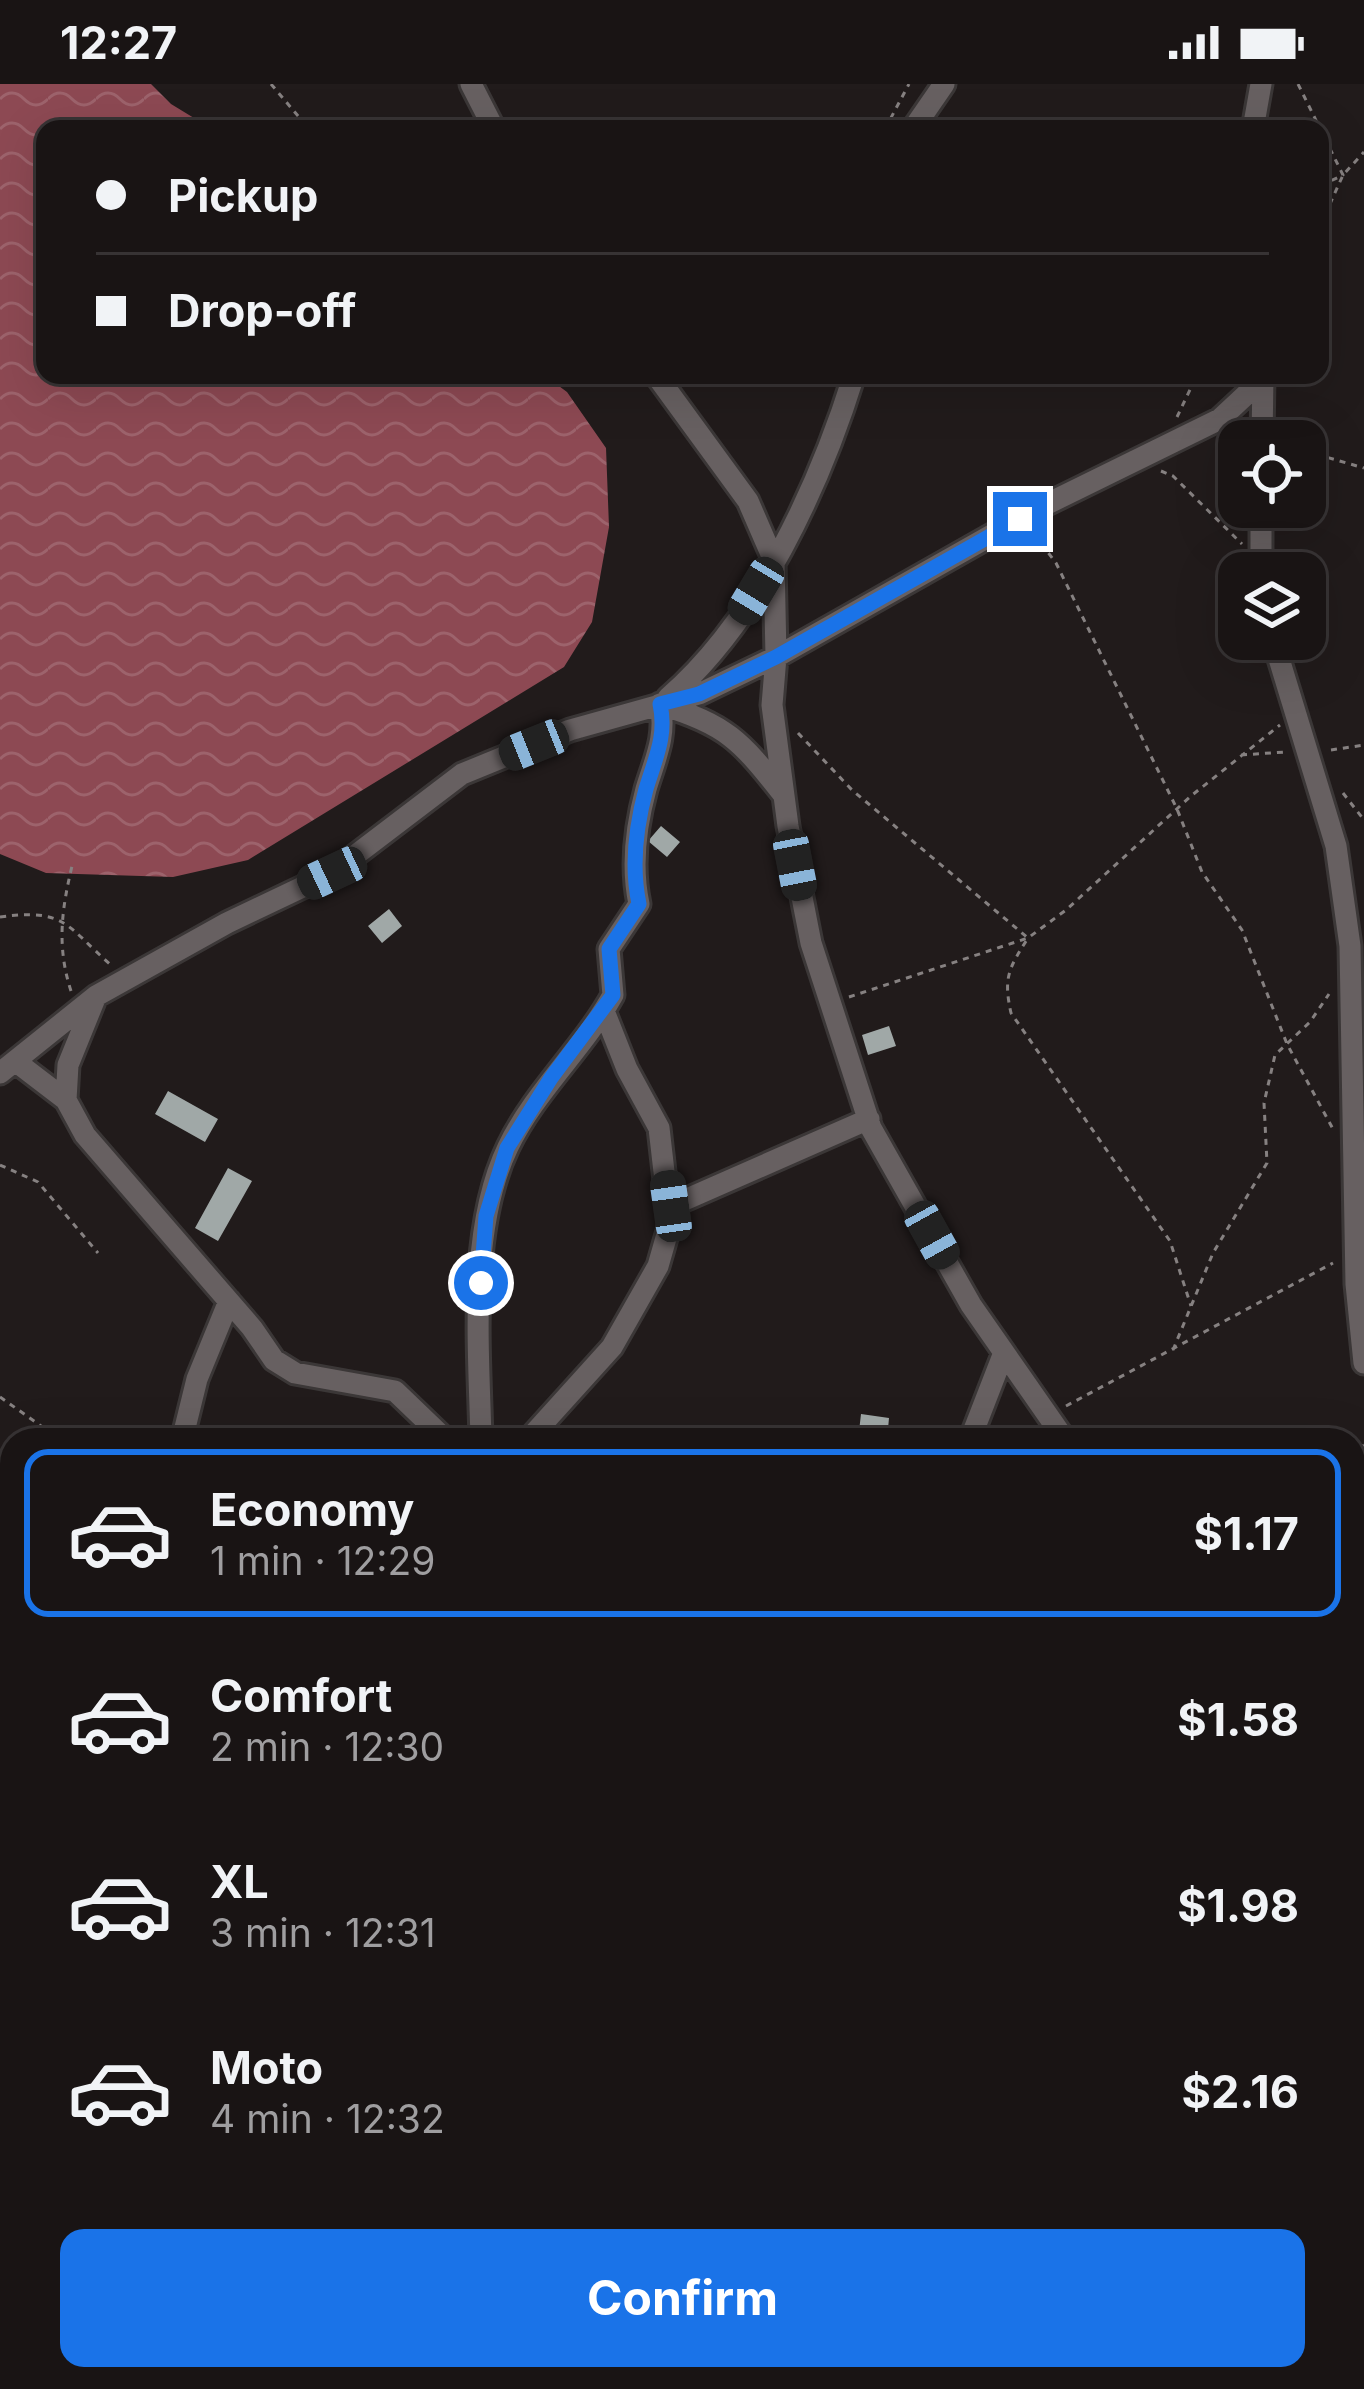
<!DOCTYPE html>
<html lang="en">
<head>
<meta charset="utf-8">
<style>
	body { margin:0; font-family:Inter,sans-serif; background:#221d1d; color:#f1f3f6; height:100vh; display:flex; flex-direction:column; font-size:45px; white-space:nowrap }
	* { box-sizing:border-box; margin:0 }
	p { font-size:39px; color:#9f9ea0 }
	.icon { flex:none; width:66px; height:66px; fill:none; stroke:currentColor; stroke-width:2; stroke-linecap:round; stroke-linejoin:round }
	.map { position:relative; flex:1; overflow:hidden }
	.details { position:absolute; left:0px; top:1344px; width:1365px; height:963px; display:flex; flex-direction:column; background:#191414; border-radius:36px 36px 0 0; box-shadow:0 12px 48px #0002,0 0 0 3px #373334 }
	.details>* { flex:none }
	.hud { position:absolute; left:36px; top:36px; width:1293px; height:264px; border-radius:24px; box-shadow:0 12px 48px #0002,0 0 0 3px #373334; display:grid; align-content:center; height:264px; padding:0 60px; background:#191414 }
	.buttons { position:absolute; left:1218px; top:336px; display:grid; gap:24px }
	.buttons a { display:grid; place-items:center; width:108px; height:108px; border-radius:24px; background:#191414; box-shadow:0 12px 48px #0002,0 0 0 3px #373334; font-size:60px }
	.end { position:absolute; width:54px; height:54px; margin:-27px; border:15px solid #1a73e8; background:#fff; box-shadow:0 0 0 6px #fff }
	.from { border-radius:50% }
	.car { position:absolute; width:36px; height:72px; margin:-36px -18px; border-radius:15px; box-shadow:0 0 9px 3px #0007; background:linear-gradient(#222 24%,#8ab4d8 0 40%,#222 0 76%,#8ab4d8 0 86%,#222 0) }
	.hud b { display:flex; align-items:center; gap:42px; height:114px; font-size:45px }
	.hud b+b { border-top:3px solid #373334 }
	.hud i { width:30px; height:30px; background:#f1f3f6 }
	ul { padding:21px 0 0; list-style:none }
	li { display:flex; align-items:center; gap:36px; height:168px; margin:0 24px 18px; padding:0 36px; border:6px solid transparent; border-radius:24px }
	li div { flex:1 }
	li b { display:block; font-size:45px }
	li em { font-style:normal; font-weight:700 }
	li.current { border-color:#1a73e8 }
	li>.icon { width:108px; height:108px; stroke-width:1.5 }
	.cta { display:flex; gap:24px; margin-top:auto; padding:24px 60px }
	.cta a { flex:1; height:138px; border-radius:24px; background:#1a73e8; color:#fff; font-size:48px; font-weight:700; line-height:138px; text-align:center }
	.status { display:flex; justify-content:space-between; align-items:center; height:84px; padding:0 60px; background:#191414; direction:ltr }
	.status svg { height:33px; fill:currentColor }
	.map>svg:first-child { display:block }
	.water { fill:url(#water-waves) }
	.building { fill:#a0a8a7 }
	.lines { fill:none; stroke-linecap:round; stroke-linejoin:round }
	.minor-casing { stroke:#3b3737; stroke-width:27 }
	.path { stroke:#868181; stroke-width:3; stroke-dasharray:6 6; stroke-linecap:butt }
	.minor { stroke:#676061; stroke-width:21 }
	.route { stroke:#1a73e8; stroke-width:15 }
</style>
</head>
<body>
<div class="status"><b>12:27</b><svg viewBox="0 0 49 12"><path d="M0 12V9h3v3zM5 12V6h3v6zM10 12V3h3v9zM15 12V0h3v12zM26 1h20v11H26zM47 4h2v5h-2z"/></svg></div>
<div class="map">
<svg width="1364" height="2305" viewBox="0 0 1364 2305">
	<defs>
		<pattern id="water-waves" width="16" height="10" patternUnits="userSpaceOnUse" patternTransform="scale(3)"><rect width="16" height="10" fill="#8d4953"/><path d="M0 5q4-4 8 0t8 0" fill="none" stroke="#9d636c"/></pattern>
	</defs>
	<rect width="100%" height="100%" fill="#211b1b"/>
	<!-- water -->
	<path class="water" d="M0 0H151L171 20 212 45H45V291H544L567 308 606 364 609 443 592 538 564 583 248 776 173 793 46 789 0 770Z"/>
	<!-- building -->
	<path class="building" d="M661 742 680 758 667 773 648 757Z
		M389 825 402 842 382 859 368 842Z
		M889 942 896 962 868 971 862 951Z
		M168 1007 218 1035 205 1058 155 1030Z
		M228 1084 252 1097 218 1157 195 1144Z
		M861 1330 889 1334 887 1356H858Z
		M872 2295H900L898 2305H870Z"/>
	<g class="lines">
		<defs>
			<path id="minor" d="M471 0 494 45
				M913 45 944 0
				M1253 45 1261 0
				M656 291 748 417 774 477 776 573 772 621 788 742 811 859 871 1044 971 1221 1065 1356
				M1262 357 1263 291
				M1261 489V423
				M1273 555 1336 762 1350 862 1356 1200 1364 1279
				M668 614C758 536 819 403 854 291
				M661 621C726 640 741 657 782 709
				M94 917 68 981 66 1016 85 1051 252 1244 274 1276 295 1289 395 1307 446 1356
				M15 977 66 1016
				M0 989 96 912 227 839 332 789 462 690 570 646 699 610 776 573 1043 422 1220 335 1264 294
				M671 1122 869 1035
				M182 1356 197 1295 229 1217
				M481 1356C479 1266 468 1146 508 1063 535 1007 583 965 613 911L609 865 639 820C631 782 636 742 646 705 655 675 667 652 660 620
				M528 1356 612 1263 658 1182 670 1140 659 1044 627 985 604 927
				M970 1356 1003 1271
				M0 1549 12 1553
				M0 1886 12 1882
				M0 2060 12 2066
				M1353 2129 1364 2156
				M75 2295 77 2305
				M219 2305 222 2295
				M568 2305 573 2295
				M1139 2305 1141 2295
				M1242 2305 1250 2295"/>
		</defs>
		<!-- minor casing -->
		<use href="#minor" class="minor-casing"/>
		<!-- path -->
		<path class="path" d="M271 0 309 45
			M1298 0 1343 91 1320 102
			M885 45 909 0
			M1320 142 1343 91 1364 68
			M1177 333 1197 291
			M1305 367 1364 384
			M1161 387 1173 392 1242 460
			M1034 450 1056 479 1177 725 1202 788 1242 846 1287 960 1333 1045
			M798 649 852 706 1028 854C1009 884 1003 893 1011 929L1170 1157 1191 1222
			M1331 666 1364 661
			M1241 671 1285 668
			M1343 709 1364 736
			M0 833C66 824 66 842 111 881
			M71 907C56 861 62 823 73 778
			M849 913 1028 854 1066 826 1191 712 1280 641
			M0 1081 38 1098 98 1169
			M1173 1266 1213 1169 1267 1079 1264 1019 1275 971 1310 938 1329 910
			M0 1313 61 1356
			M1066 1322 1333 1179
			M1353 1369 1364 1361
			M1353 1564 1364 1565
			M1353 1723 1364 1704
			M1353 1749H1364
			M0 1835 12 1851
			M0 2153 12 2146
			M0 2247 12 2255"/>
		<!-- minor -->
		<use href="#minor" class="minor"/>
	</g>
	<g class="lines">
		<!-- route -->
		<path class="route" d="M481 1199 486 1132 507 1064 551 994 613 911 609 865 639 820C631 782 636 742 646 705 655 675 667 652 660 620L699 610 776 573 1020 435"/>
	</g>
</svg>
<div class="buttons">
<a><svg class="icon" aria-label="locate" viewBox="0 0 24 24"><circle cx="12" cy="12" r="6"/><path d="M12 2v4M12 18v4M2 12h4M18 12h4"/></svg></a>
<a><svg class="icon" aria-label="layers" viewBox="0 0 24 24"><path d="M12 4l9 5-9 5-9-5zM3 14l9 5 9-5"/></svg></a>
</div>
<i class="end from" style="left:481px;top:1199px"></i>
<i class="end" style="left:1020px;top:435px"></i>
<i class="car" style="left:756px;top:507px;rotate:211deg"></i>
<i class="car" style="left:534px;top:661px;rotate:248deg"></i>
<i class="car" style="left:795px;top:781px;rotate:169deg"></i>
<i class="car" style="left:332px;top:789px;rotate:245deg"></i>
<i class="car" style="left:671px;top:1122px;rotate:352deg"></i>
<i class="car" style="left:932px;top:1151px;rotate:151deg"></i>
<div class="hud">
<b><i class="from"></i>Pickup</b>
<b><i></i>Drop-off</b>
</div>
<section class="details">
<ul>
<li class="current"><svg class="icon" aria-label="car" viewBox="0 0 24 24"><path d="M5 17H2v-5l4-1 3-4h7l3 4 3 1v5h-3M9 17h6M6 11h13"/><circle cx="7" cy="17" r="2"/><circle cx="17" cy="17" r="2"/></svg><div><b>Economy</b><p>1 min · 12:29</p></div><em>$1.17</em></li>
<li><svg class="icon" aria-label="car" viewBox="0 0 24 24"><path d="M5 17H2v-5l4-1 3-4h7l3 4 3 1v5h-3M9 17h6M6 11h13"/><circle cx="7" cy="17" r="2"/><circle cx="17" cy="17" r="2"/></svg><div><b>Comfort</b><p>2 min · 12:30</p></div><em>$1.58</em></li>
<li><svg class="icon" aria-label="car" viewBox="0 0 24 24"><path d="M5 17H2v-5l4-1 3-4h7l3 4 3 1v5h-3M9 17h6M6 11h13"/><circle cx="7" cy="17" r="2"/><circle cx="17" cy="17" r="2"/></svg><div><b>XL</b><p>3 min · 12:31</p></div><em>$1.98</em></li>
<li><svg class="icon" aria-label="car" viewBox="0 0 24 24"><path d="M5 17H2v-5l4-1 3-4h7l3 4 3 1v5h-3M9 17h6M6 11h13"/><circle cx="7" cy="17" r="2"/><circle cx="17" cy="17" r="2"/></svg><div><b>Moto</b><p>4 min · 12:32</p></div><em>$2.16</em></li>
</ul>
<div class="cta"><a>Confirm</a></div>
</section>
</div>
</body>
</html>
